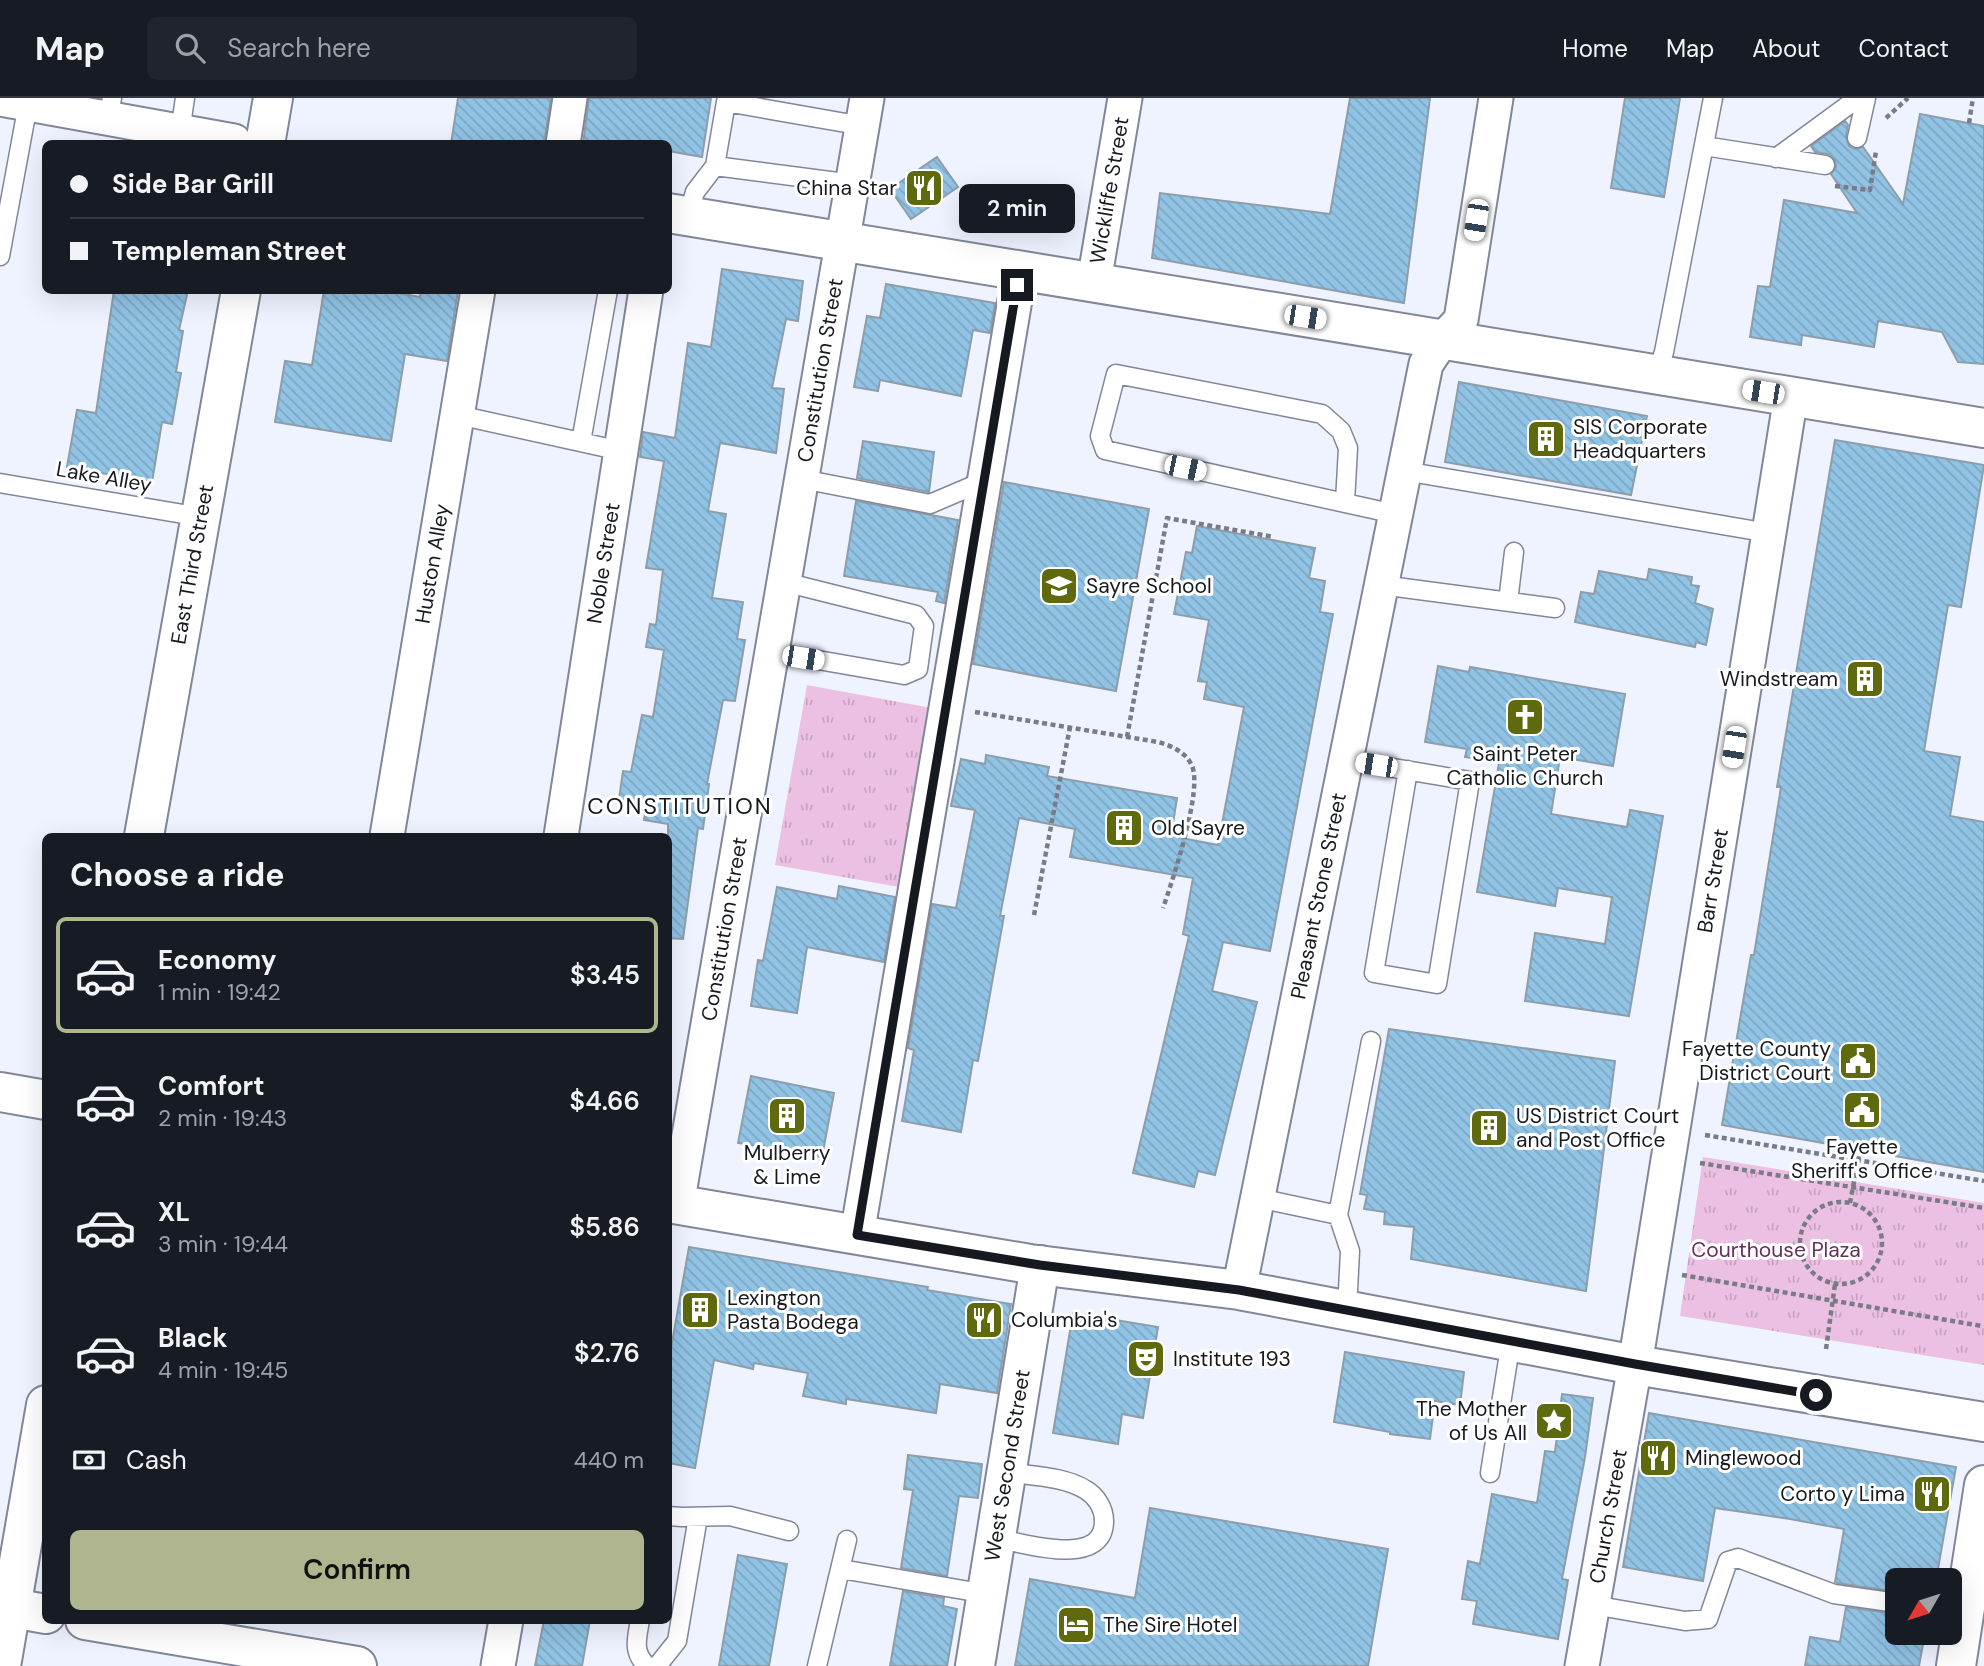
<!DOCTYPE html>
<html lang="en">
<head>
<meta charset="utf-8">
<style>
	body { margin:0; font-family:"DM Sans",sans-serif; background:#20242c; color:#f1f3f6; height:100vh; display:flex; flex-direction:column; font-size:26px; white-space:nowrap }
	* { box-sizing:border-box; margin:0 }
	p { font-size:23px; color:#9ea1a6 }
	.icon { flex:none; width:38px; height:38px; fill:none; stroke:currentColor; stroke-width:2; stroke-linecap:round; stroke-linejoin:round }
	.map { position:relative; flex:1; overflow:hidden }
	.drawer { position:absolute; left:42px; top:735px; width:630px; height:791px; display:flex; flex-direction:column; background:#171b24; border-radius:10px; box-shadow:0 7px 28px #0002 }
	.drawer>* { flex:none }
	.top-card { position:absolute; left:42px; top:42px; width:630px; height:154px; border-radius:10px; box-shadow:0 7px 28px #0002; display:grid; align-content:center; height:154px; padding:0 28px; background:#171b24 }
	.needle { width:46px; rotate:231deg }
	.controls { position:absolute; left:1885px; top:1470px; display:grid; gap:14px }
	.controls a { display:grid; place-items:center; width:77px; height:77px; border-radius:10px; background:#171b24; box-shadow:0 7px 28px #0002; font-size:35px }
	.end { position:absolute; width:32px; height:32px; margin:-16px; border:9px solid #171920; background:#fff; box-shadow:0 0 0 4px #fff }
	.from { border-radius:50% }
	.bubble { position:absolute; height:49px; border-radius:10px; background:#171b24; box-shadow:0 7px 28px #0002; font-size:23px; font-weight:600; line-height:49px; text-align:center }
	.car { position:absolute; width:21px; height:42px; margin:-21px -10px; border-radius:9px; box-shadow:0 0 5px 2px #0007; background:linear-gradient(#fff 24%,#345 0 40%,#fff 0 76%,#345 0 86%,#fff 0) }
	.top-card b { display:flex; align-items:center; gap:24px; height:66px; font-size:26px }
	.top-card b+b { border-top:2px solid #363941 }
	.top-card i { width:18px; height:18px; background:#f1f3f6 }
	ul { padding:0; list-style:none }
	li { display:flex; align-items:center; gap:21px; height:116px; margin:0 14px 10px; padding:0 14px; border:4px solid transparent; border-radius:10px }
	li div { flex:1 }
	li b { display:block; font-size:26px }
	li em { font-style:normal; font-weight:600 }
	li.selected { border-color:#afb58e }
	li>.icon { width:63px; height:63px; stroke-width:1.5 }
	h2 { padding:0 28px; font-size:32px; line-height:84px }
	.pay { display:flex; align-items:center; gap:18px; height:77px; padding:0 28px; font-size:26px }
	.pay p { margin-inline-start:auto }
	.action { display:flex; gap:14px; margin-top:auto; padding:14px 28px }
	.action a { flex:1; height:80px; border-radius:10px; background:#afb58e; color:#111; font-size:28px; font-weight:600; line-height:80px; text-align:center }
	header { display:flex; align-items:center; gap:42px; box-sizing:border-box; height:98px; padding:0 35px; background:#171b24; border-bottom:2px solid #363941 }
	header strong { font-size:33px }
	nav { display:flex; gap:38px; margin-inline-start:auto; font-size:24px }
	.search { width:490px; height:63px; background:#20242c; display:flex; align-items:center; gap:18px; box-sizing:border-box; padding:0 24px; border-radius:10px; color:#9ea1a6; font-size:26px }
	.map>svg:first-child { display:block }
	.park { fill:url(#park-tufts) }
	.building { fill:url(#building-back-hatch); stroke:#8d9eab; stroke-width:2 }
	.lines { fill:none; stroke-linecap:round; stroke-linejoin:round }
	.lane-casing { stroke:#818798; stroke-width:21 }
	.street-casing { stroke:#818798; stroke-width:37 }
	.secondary-casing { stroke:#818798; stroke-width:42 }
	.path { stroke:#797c86; stroke-width:4.5; stroke-dasharray:5 3.5; stroke-linecap:butt }
	.lane { stroke:#fff; stroke-width:18 }
	.street { stroke:#fff; stroke-width:33 }
	.secondary { stroke:#fff; stroke-width:38 }
	.route { stroke:#171920; stroke-width:9 }
	.labels { text-anchor:middle; stroke-width:6; stroke-linejoin:round; paint-order:stroke }
	.poi-label { font-size:21px; fill:#171920; stroke:#fff; text-anchor:start }
	.street-label { font-size:21px; fill:#171920; stroke:#fff }
	.park-label { font-size:21px; fill:#652f5e; stroke:#fff }
	.neighbourhood-label { font-size:23px; letter-spacing:2px; fill:#171920; stroke:#fff }
</style>
</head>
<body>
<header>
<strong>Map</strong>
<div class="search"><svg class="icon" aria-label="search" viewBox="0 0 24 24"><circle cx="10" cy="10" r="6"/><path d="M15 15l6 6"/></svg>Search here</div>
<nav><a>Home</a><a>Map</a><a>About</a><a>Contact</a></nav>
</header>
<div class="map">
<svg width="1984" height="1568" viewBox="0 0 1984 1568">
	<defs>
		<pattern id="park-tufts" width="24" height="20" patternUnits="userSpaceOnUse" patternTransform="scale(1.75)"><rect width="24" height="20" fill="#ebc0e3"/><path d="M3 7l-1-3M5 7V3M7 7l1-3M15 17l-1-3M17 17v-4M19 17l1-3" fill="none" stroke="#c9a4c2"/></pattern>
		<pattern id="building-back-hatch" width="6" height="6" patternUnits="userSpaceOnUse" patternTransform="scale(1.75)"><rect width="6" height="6" fill="#91c3e5"/><path d="M-1 5l2 2M0 0l6 6M5-1l2 2" fill="none" stroke="#7ca7c4"/></pattern>
	</defs>
	<rect width="100%" height="100%" fill="#eff3ff"/>
	<!-- park -->
	<path class="park" d="M807 587 937 611 905 790 775 767Z
		M1703 1059 1984 1105V1267L1680 1218Z"/>
	<!-- building -->
	<path class="building" d="M458 0H551L544 46H451Z
		M589 0H711L702 59 668 53V46H583Z
		M1350 0H1430L1404 205 1152 160 1160 95 1330 116Z
		M1625 0H1680L1664 99 1611 90Z
		M1920 16 1984 28V266L1958 264 1942 234 1878 223 1874 249 1802 237 1801 247 1750 239 1758 188 1770 189 1784 102 1857 115 1831 76 1836 69 1835 62 1827 56 1815 54 1811 48 1845 23 1848 27 1846 38 1849 48 1855 51 1863 49 1903 106Z
		M937 59 958 89 911 121 890 91Z
		M722 171 803 183 798 223 786 221 772 290 784 291 776 355 720 345 708 413 726 416 712 500 743 504 737 541 745 542 735 603 723 602 707 686H709L703 731 698 730 683 841 668 840V726L644 722 647 705 619 701 623 673 631 674 642 617 653 619 664 552 646 549 650 526 656 527 663 472 646 470 664 363 640 359 643 334 675 340 688 245 711 249Z
		M886 186 995 205 990 235 973 232 961 298 880 282 878 293 854 289 867 218 880 220Z
		M114 192H188L179 232 183 233 176 274 181 275 172 326 162 324 152 384 67 369 77 312 96 315Z
		M324 192H381L420 199 421 192H458L447 263 405 256 391 343 275 324 285 263 312 267Z
		M1459 284 1647 318 1631 397 1445 364Z
		M1835 342 1984 367 1961 509 1948 507 1924 653 1960 659 1950 718 1984 724V1074L1722 1027 1751 857H1754L1781 689H1777Z
		M863 343 934 354 929 394 857 380Z
		M1004 384 1149 411 1116 593 973 566Z
		M856 403 958 422 944 505 936 503 938 494 844 478Z
		M1197 428 1315 450 1309 480 1325 483 1320 514 1333 516 1270 853 1223 844 1212 893 1257 904 1215 1077 1198 1073 1194 1089 1133 1075 1189 838 1183 836 1193 780 1070 759 1075 731 1019 720 1000 818H1004L978 963 973 962 961 1034 902 1023 914 952 908 950 932 806 956 810 975 712 951 708 961 661 985 666 986 657 1049 669 1047 678 1177 700 1171 738 1218 747 1244 609 1204 601 1207 584 1198 583 1209 522 1174 516 1186 454 1192 455Z
		M1649 471 1692 479 1691 487 1699 488 1695 505 1713 511 1706 547 1696 544 1695 549 1575 524 1581 494 1594 496 1599 473 1647 482Z
		M1438 568 1469 574 1470 569 1625 596 1613 668 1560 659 1551 716 1627 729 1630 712 1663 718 1629 918 1525 903 1535 835 1605 846 1612 799 1558 790 1555 808 1477 794 1499 665 1465 659 1467 651 1425 644Z
		M839 788 895 799 884 864 807 849 797 915 751 908 758 862 763 863 777 789 837 801Z
		M1389 931 1615 963 1586 1193 1411 1161 1414 1129 1384 1126 1385 1114 1364 1111 1367 1097 1360 1096Z
		M751 978 834 995 822 1059 738 1045Z
		M689 1149 928 1189 927 1192 1011 1206 997 1295 940 1286 936 1315 846 1301V1306L803 1298 808 1275 754 1265 753 1271 714 1262 695 1370 668 1365V1267Z
		M1073 1215 1158 1229 1143 1320 1122 1316 1118 1346 1053 1335Z
		M1345 1254 1464 1274 1460 1307 1435 1303 1430 1341 1390 1336V1334L1334 1324Z
		M1562 1296 1593 1300 1585 1359 1562 1481 1568 1482 1558 1541 1473 1526 1477 1503 1462 1501 1468 1463 1480 1466 1492 1396 1537 1405 1545 1353 1555 1354Z
		M1649 1315 1956 1369 1936 1482H1897V1494L1837 1485 1835 1484 1844 1431 1790 1421 1715 1410 1703 1483 1623 1469Z
		M908 1357 982 1366 978 1400 959 1398 947 1478 901 1470 913 1392 904 1391Z
		M1150 1410 1388 1451 1368 1568H1015L1030 1481 1135 1500Z
		M738 1457 787 1466 769 1568H719Z
		M903 1493 944 1500 943 1508 957 1511 947 1568H890Z
		M1846 1509 1897 1516V1535H1925L1919 1568H1805L1810 1539 1840 1544Z
		M544 1522H590L582 1568H535Z"/>
	<g class="lines">
		<defs>
			<path id="lane" d="M108 21 112 0
				M180 34 185 0
				M1857 40 1866 0
				M1704 48 1825 67
				M1776 60 1858 0
				M853 86 715 68 726 4 863 28
				M688 118 695 94 715 68
				M0 158 28 6
				M1657 276 1664 254 1713 0
				M458 317 621 353
				M581 344 608 192
				M1404 373 1769 435
				M802 381 930 406 984 383
				M0 385 201 419
				M1345 404 1348 350 1341 333 1322 316 1116 276 1100 338 1105 352 1395 416
				M1381 487 1555 510
				M1508 504 1514 454
				M772 554 904 577 918 571 924 528 916 517 784 484
				M1346 662 1470 683 1437 886 1374 875 1408 672
				M1258 1100 1338 1117 1350 1153 1347 1212
				M1338 1117 1371 943
				M1490 1375 1511 1243
				M668 1418 682 1419 730 1418 789 1433
				M996 1440C1022 1445 1104 1471 1104 1423 1104 1410 1096 1398 1086 1392 1064 1378 1031 1378 1006 1374
				M841 1471 987 1496
				M1593 1507 1685 1523 1708 1521 1728 1463 1738 1460 1834 1496 1897 1505
				M640 1522C637 1540 632 1554 647 1568
				M657 1568 677 1543 698 1419
				M817 1568 847 1442"/>
			<g id="street">
				<path d="M0 1 234 43"/>
				<path d="M563 46 570 0"/>
				<path id="s1" d="M1094 184 1125 0"/>
				<path id="s2" d="M387 738 478 192"/>
				<path id="s3" d="M561 738 646 192"/>
				<path id="s4" d="M677 1107 867 0"/>
				<path d="M857 1137 1020 172"/>
				<path id="s5" d="M1239 1192 1426 266 1443 241 1461 222 1496 0"/>
				<path d="M498 1568 506 1522"/>
				<path id="s6" d="M1582 1568 1635 1267 1791 298"/>
			</g>
			<g id="secondary">
				<path d="M265 46 273 0"/>
				<path d="M668 115 1984 330"/>
				<path id="s7" d="M144 738 241 192"/>
				<path d="M0 994 46 1002"/>
				<path d="M668 1105 1030 1166 1239 1192 1635 1267 1984 1324"/>
				<path d="M0 1508 46 1516"/>
				<path d="M85 1522 357 1568"/>
				<path d="M1 1568 46 1307"/>
				<path id="s8" d="M975 1568 1040 1167"/>
				<path d="M1956 1568 1984 1387"/>
			</g>
		</defs>
		<!-- lane casing -->
		<use href="#lane" class="lane-casing"/>
		<!-- street casing -->
		<use href="#street" class="street-casing"/>
		<!-- secondary casing -->
		<use href="#secondary" class="secondary-casing"/>
		<!-- path -->
		<path class="path" d="M1886 20 1908 0
			M1969 25 1973 0
			M1835 88 1870 92 1876 53
			M975 614 1158 644C1172 648 1186 654 1192 668 1203 692 1172 784 1163 810
			M1127 639 1167 420 1274 439
			M1034 817 1070 629
			M1705 1037 1984 1083
			M1700 1065 1984 1110
			M1800 1145a41 41 0 1 1 82 0a41 41 0 1 1-82 0Z
			M1850 1105 1860 1052
			M1682 1177 1982 1228
			M1826 1251 1835 1186"/>
		<!-- lane -->
		<use href="#lane" class="lane"/>
		<!-- street -->
		<use href="#street" class="street"/>
		<!-- secondary -->
		<use href="#secondary" class="secondary"/>
	</g>
	<g class="lines">
		<!-- route -->
		<path class="route" d="M1017 187 857 1137 1040 1167 1239 1192 1635 1266 1816 1297"/>
	</g>
	<!-- icons -->
	<defs>
		<symbol id="restaurant-square" viewBox="-11 -11 22 22"><rect x="-9" y="-9" width="18" height="18" rx="4" fill="#5f690e" stroke="#fff"/><path d="M-5-6h1v4h1v-4h1v4h1v-4h1v5L-1.5 .5V6h-2V.5L-5-1ZM5-6V6H3V1.5H1.5Q1.5-4 5-6Z" fill="#fff"/></symbol>
		<symbol id="building-square" viewBox="-11 -11 22 22"><rect x="-9" y="-9" width="18" height="18" rx="4" fill="#5f690e" stroke="#fff"/><path d="M-4-6H4V6H1V3H-1V6H-4ZM-2.5-4.3h1.7v1.8h-1.7ZM.8-4.3h1.7v1.8H.8ZM-2.5-1h1.7V.8h-1.7ZM.8-1h1.7V.8H.8Z" fill="#fff"/></symbol>
		<symbol id="school-square" viewBox="-11 -11 22 22"><rect x="-9" y="-9" width="18" height="18" rx="4" fill="#5f690e" stroke="#fff"/><path d="M0-5L7-2L0 1L-7-2ZM-4 1L0 2.5L4 1V4Q0 6-4 4Z" fill="#fff"/></symbol>
		<symbol id="church-square" viewBox="-11 -11 22 22"><rect x="-9" y="-9" width="18" height="18" rx="4" fill="#5f690e" stroke="#fff"/><path d="M-1.2-6h2.4v3.5h3.3v2.4h-3.3V6h-2.4V-.1h-3.3v-2.4h3.3Z" fill="#fff"/></symbol>
		<symbol id="civic-square" viewBox="-11 -11 22 22"><rect x="-9" y="-9" width="18" height="18" rx="4" fill="#5f690e" stroke="#fff"/><path d="M-.6-6.5H3V-4.5H.6V-3L4-1V1h2V6H-6V1h2V-1L-.6-3ZM-1.2 2.5V6h2.4V2.5Z" fill="#fff"/></symbol>
		<symbol id="theatre-square" viewBox="-11 -11 22 22"><rect x="-9" y="-9" width="18" height="18" rx="4" fill="#5f690e" stroke="#fff"/><path d="M-5-5.5Q0-4 5-5.5V0Q5 5 0 6Q-5 5-5 0ZM-3.3-2.5H-1v1.5H-3.3ZM1-2.5H3.3v1.5H1ZM-2.8 1Q0 5.5 2.8 1Z" fill="#fff"/></symbol>
		<symbol id="sight-square" viewBox="-11 -11 22 22"><rect x="-9" y="-9" width="18" height="18" rx="4" fill="#5f690e" stroke="#fff"/><path d="M0-6L1.8-2.2L6-1.7L2.9 1.2L3.7 5.4L0 3.3L-3.7 5.4L-2.9 1.2L-6-1.7L-1.8-2.2Z" fill="#fff"/></symbol>
		<symbol id="hotel-square" viewBox="-11 -11 22 22"><rect x="-9" y="-9" width="18" height="18" rx="4" fill="#5f690e" stroke="#fff"/><path d="M-6-4.5h1.5V1H6V5H4.5V3h-9V5H-6ZM-4 0a1.8 1.8 0 1 1 3.6 0ZM.5 0V-2.5h3Q6-2.5 6 0Z" fill="#fff"/></symbol>
	</defs>
	<g fill-rule="evenodd">
		<use href="#restaurant-square" x="902" y="68" width="44" height="44"/>
		<use href="#building-square" x="1524" y="319" width="44" height="44"/>
		<use href="#school-square" x="1037" y="466" width="44" height="44"/>
		<use href="#building-square" x="1843" y="559" width="44" height="44"/>
		<use href="#church-square" x="1503" y="597" width="44" height="44"/>
		<use href="#building-square" x="1102" y="708" width="44" height="44"/>
		<use href="#civic-square" x="1836" y="941" width="44" height="44"/>
		<use href="#civic-square" x="1840" y="990" width="44" height="44"/>
		<use href="#building-square" x="765" y="996" width="44" height="44"/>
		<use href="#building-square" x="1467" y="1008" width="44" height="44"/>
		<use href="#building-square" x="678" y="1190" width="44" height="44"/>
		<use href="#restaurant-square" x="962" y="1200" width="44" height="44"/>
		<use href="#theatre-square" x="1124" y="1239" width="44" height="44"/>
		<use href="#sight-square" x="1532" y="1301" width="44" height="44"/>
		<use href="#restaurant-square" x="1636" y="1338" width="44" height="44"/>
		<use href="#restaurant-square" x="1910" y="1374" width="44" height="44"/>
		<use href="#hotel-square" x="1054" y="1505" width="44" height="44"/>
	</g>
	<g class="labels">
		<!-- poi labels -->
		<g class="poi-label">
			<text x="897" y="97" text-anchor="end">China Star</text>
			<text x="1573" y="336">SIS Corporate<tspan x="1573" dy="24">Headquarters</tspan></text>
			<text x="1086" y="495">Sayre School</text>
			<text x="1838" y="588" text-anchor="end">Windstream</text>
			<text x="1525" y="663" text-anchor="middle">Saint Peter<tspan x="1525" dy="24">Catholic Church</tspan></text>
			<text x="1151" y="737">Old Sayre</text>
			<text x="1831" y="958" text-anchor="end">Fayette County<tspan x="1831" dy="24">District Court</tspan></text>
			<text x="1516" y="1025">US District Court<tspan x="1516" dy="24">and Post Office</tspan></text>
			<text x="1862" y="1056" text-anchor="middle">Fayette<tspan x="1862" dy="24">Sheriff's Office</tspan></text>
			<text x="787" y="1062" text-anchor="middle">Mulberry<tspan x="787" dy="24">&amp; Lime</tspan></text>
			<text x="727" y="1207">Lexington<tspan x="727" dy="24">Pasta Bodega</tspan></text>
			<text x="1011" y="1229">Columbia's</text>
			<text x="1173" y="1268">Institute 193</text>
			<text x="1527" y="1318" text-anchor="end">The Mother<tspan x="1527" dy="24">of Us All</tspan></text>
			<text x="1685" y="1367">Minglewood</text>
			<text x="1905" y="1403" text-anchor="end">Corto y Lima</text>
			<text x="1103" y="1534">The Sire Hotel</text>
		</g>
		<!-- street labels -->
		<g class="street-label">
			<text dy="7" stroke="none"><textPath href="#s1" startOffset="93">Wickliffe Street</textPath></text>
			<text dy="7" stroke="none"><textPath href="#s4" startOffset="847">Constitution Street</textPath></text>
			<text transform="translate(104 379) rotate(10)" y="7">Lake Alley</text>
			<text dy="7" stroke="none"><textPath href="#s7" startOffset="276">East Third Street</textPath></text>
			<text dy="7" stroke="none"><textPath href="#s3" startOffset="276">Noble Street</textPath></text>
			<text dy="7" stroke="none"><textPath href="#s2" startOffset="276">Huston Alley</textPath></text>
			<text dy="7" stroke="none"><textPath href="#s6" startOffset="796">Barr Street</textPath></text>
			<text dy="7" stroke="none"><textPath href="#s5" startOffset="402">Pleasant Stone Street</textPath></text>
			<text dy="7" stroke="none"><textPath href="#s4" startOffset="280">Constitution Street</textPath></text>
			<text dy="7" stroke="none"><textPath href="#s8" startOffset="203">West Second Street</textPath></text>
			<text dy="7" stroke="none"><textPath href="#s6" startOffset="152">Church Street</textPath></text>
		</g>
		<!-- park labels -->
		<g class="park-label">
			<text x="1776" y="1159">Courthouse Plaza</text>
		</g>
		<!-- neighbourhood labels -->
		<g class="neighbourhood-label">
			<text x="680" y="716">CONSTITUTION</text>
		</g>
	</g>
</svg>
<div class="controls">
<a><svg class="needle" viewBox="-14 -14 28 28"><path d="M0-13l5 13h-10z" fill="#e53935"/><path d="M0 13l5-13h-10z" fill="#9ea1a6"/></svg></a>
</div>
<i class="end from" style="left:1816px;top:1297px"></i>
<i class="end" style="left:1017px;top:187px"></i>
<div class="bubble" style="left:959px;top:86px;width:116px">2 min</div>
<i class="car" style="left:1476px;top:122px;rotate:189deg"></i>
<i class="car" style="left:1305px;top:219px;rotate:99deg"></i>
<i class="car" style="left:1763px;top:294px;rotate:279deg"></i>
<i class="car" style="left:1185px;top:370px;rotate:102deg"></i>
<i class="car" style="left:803px;top:560px;rotate:99deg"></i>
<i class="car" style="left:1734px;top:649px;rotate:189deg"></i>
<i class="car" style="left:1376px;top:667px;rotate:279deg"></i>
<div class="top-card">
<b><i class="from"></i>Side Bar Grill</b>
<b><i></i>Templeman Street</b>
</div>
<section class="drawer">
<h2>Choose a ride</h2>
<ul>
<li class="selected"><svg class="icon" aria-label="car" viewBox="0 0 24 24"><path d="M5 17H2v-5l4-1 3-4h7l3 4 3 1v5h-3M9 17h6M6 11h13"/><circle cx="7" cy="17" r="2"/><circle cx="17" cy="17" r="2"/></svg><div><b>Economy</b><p>1 min · 19:42</p></div><em>$3.45</em></li>
<li><svg class="icon" aria-label="car" viewBox="0 0 24 24"><path d="M5 17H2v-5l4-1 3-4h7l3 4 3 1v5h-3M9 17h6M6 11h13"/><circle cx="7" cy="17" r="2"/><circle cx="17" cy="17" r="2"/></svg><div><b>Comfort</b><p>2 min · 19:43</p></div><em>$4.66</em></li>
<li><svg class="icon" aria-label="car" viewBox="0 0 24 24"><path d="M5 17H2v-5l4-1 3-4h7l3 4 3 1v5h-3M9 17h6M6 11h13"/><circle cx="7" cy="17" r="2"/><circle cx="17" cy="17" r="2"/></svg><div><b>XL</b><p>3 min · 19:44</p></div><em>$5.86</em></li>
<li><svg class="icon" aria-label="car" viewBox="0 0 24 24"><path d="M5 17H2v-5l4-1 3-4h7l3 4 3 1v5h-3M9 17h6M6 11h13"/><circle cx="7" cy="17" r="2"/><circle cx="17" cy="17" r="2"/></svg><div><b>Black</b><p>4 min · 19:45</p></div><em>$2.76</em></li>
</ul>
<div class="pay"><svg class="icon" aria-label="cash" viewBox="0 0 24 24"><path d="M3 7h18v10H3z"/><circle cx="12" cy="12" r="2"/></svg>Cash<p>440 m</p></div>
<div class="action"><a>Confirm</a></div>
</section>
</div>
</body>
</html>
